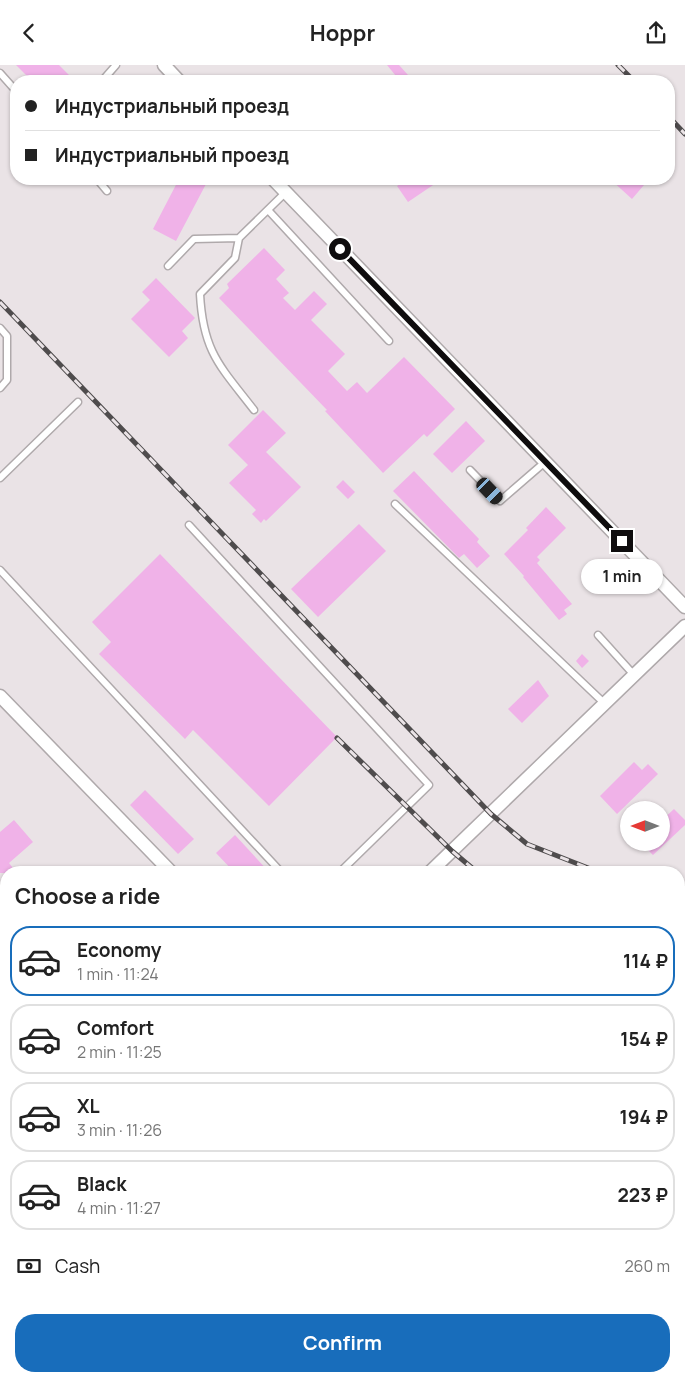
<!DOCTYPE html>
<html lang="en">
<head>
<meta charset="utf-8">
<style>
	body { margin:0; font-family:Manrope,sans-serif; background:#f6f6f6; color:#222; height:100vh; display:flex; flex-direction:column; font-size:19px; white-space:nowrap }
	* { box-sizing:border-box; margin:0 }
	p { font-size:16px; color:#767676 }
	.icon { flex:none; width:28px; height:28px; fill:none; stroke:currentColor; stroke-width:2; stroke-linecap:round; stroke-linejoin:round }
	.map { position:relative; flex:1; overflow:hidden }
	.sheet { position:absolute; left:0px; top:801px; width:685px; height:516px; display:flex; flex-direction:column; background:#fff; border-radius:20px 20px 0 0; box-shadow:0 1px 4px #0004 }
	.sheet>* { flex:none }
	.top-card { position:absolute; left:10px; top:10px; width:665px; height:110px; border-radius:20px; box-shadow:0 1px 4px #0004; display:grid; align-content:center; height:110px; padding:0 15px; background:#fff }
	.needle { width:32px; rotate:270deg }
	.controls { position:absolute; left:620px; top:736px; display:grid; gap:10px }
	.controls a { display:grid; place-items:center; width:50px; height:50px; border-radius:50%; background:#fff; box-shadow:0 1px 4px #0004; font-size:25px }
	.end { position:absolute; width:22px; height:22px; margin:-11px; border:6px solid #0f0d0e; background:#fff; box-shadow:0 0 0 2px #fff }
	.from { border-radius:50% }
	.bubble { position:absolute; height:35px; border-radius:18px; background:#fff; box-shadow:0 1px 4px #0004; font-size:16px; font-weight:700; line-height:35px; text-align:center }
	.car { position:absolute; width:15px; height:30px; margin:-15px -8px; border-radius:6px; box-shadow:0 0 4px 1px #0007; background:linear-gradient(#222 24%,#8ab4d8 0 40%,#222 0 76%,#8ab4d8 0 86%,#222 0) }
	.top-card b { display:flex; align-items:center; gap:18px; height:48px; font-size:19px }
	.top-card b+b { border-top:1px solid #e0e0e0 }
	.top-card i { width:12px; height:12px; background:#222 }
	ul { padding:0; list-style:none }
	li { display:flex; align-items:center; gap:15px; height:70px; margin:0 10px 8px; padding:0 5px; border:2px solid #e0e0e0; border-radius:20px }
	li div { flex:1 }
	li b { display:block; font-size:19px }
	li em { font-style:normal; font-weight:700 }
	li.current { border-color:#186dbb }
	li>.icon { width:45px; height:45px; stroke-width:1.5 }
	h2 { padding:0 15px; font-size:22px; line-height:60px }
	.pay { display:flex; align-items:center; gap:12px; height:55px; padding:0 15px; font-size:19px }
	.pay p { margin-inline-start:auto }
	.primary-button { display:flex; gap:10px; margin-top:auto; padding:10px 15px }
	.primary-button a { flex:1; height:58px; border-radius:20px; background:#186dbb; color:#fff; font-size:20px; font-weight:700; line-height:58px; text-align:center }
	header { display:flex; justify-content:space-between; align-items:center; height:65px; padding:0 15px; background:#fff; font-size:22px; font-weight:700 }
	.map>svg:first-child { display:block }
	.building { fill:#f0b2e8 }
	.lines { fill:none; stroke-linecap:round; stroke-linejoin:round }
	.service-casing { stroke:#afa9ab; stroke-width:9 }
	.minor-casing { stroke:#afa9ab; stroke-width:15 }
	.service { stroke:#fff; stroke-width:6 }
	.minor { stroke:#fff; stroke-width:12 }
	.rail-casing { stroke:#4f4c4d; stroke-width:5 }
	.rail { stroke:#eae3e6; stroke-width:3; stroke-dasharray:9; stroke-linecap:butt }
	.route { stroke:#0f0d0e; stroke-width:6 }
</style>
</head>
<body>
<header><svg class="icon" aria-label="back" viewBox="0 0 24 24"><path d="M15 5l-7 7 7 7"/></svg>Hoppr<svg class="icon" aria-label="share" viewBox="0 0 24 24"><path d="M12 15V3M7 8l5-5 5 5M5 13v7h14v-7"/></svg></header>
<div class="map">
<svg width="685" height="1317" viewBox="0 0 685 1317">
	<rect width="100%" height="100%" fill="#eae3e6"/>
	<!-- building -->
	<path class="building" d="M16 0H59L70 11 66 16H32Z
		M387 0H399L408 10 400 16Z
		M179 114H196L206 119 176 176 153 164Z
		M408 114H442L408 137 397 121Z
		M610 114H637L644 120 632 134Z
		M264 183 285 205 276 214 289 228 283 233 295 245 314 226 327 239 311 255 345 289 328 306 347 326 357 317 367 328 404 292 455 344 427 372 424 369 383 408 325 346 327 345 219 233 229 223 227 219Z
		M156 213 195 253 182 266 188 273 169 292 131 254 150 235 142 227Z
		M263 345 286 368 266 387 301 422 266 456 264 454 261 458 252 449 256 445 229 418 248 400 228 380Z
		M466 356 485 376 452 408 433 389Z
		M414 406 479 474 477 477 490 491 477 503 464 489 459 493 393 426Z
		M343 415 355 427 348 434 336 422Z
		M546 442 566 463 537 492 540 495 537 498 572 539 564 545 567 549 559 555 523 512 524 511 504 489 528 465 526 463Z
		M359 459 386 486 318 552 291 524Z
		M160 489 337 672 269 741 193 665 185 674 99 589 111 577 92 557Z
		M582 589 589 596 582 603 576 596Z
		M538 615 549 631 522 658 508 644Z
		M634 697 642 705 648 699 658 709 617 749 600 731Z
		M145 725 194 774 178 789 130 740Z
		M674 744 685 755V760L653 790 641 778H661V756Z
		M14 755 33 777 9 798 17 808H0V767Z
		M235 770 270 808H235L216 788Z"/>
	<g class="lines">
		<defs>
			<path id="service" d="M0 8 16 26
				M102 16 116 0
				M97 114 107 126
				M268 145 389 276
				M239 173 235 193 200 229C203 287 220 301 254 345
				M168 201 194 174 239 173 286 127
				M0 263 7 271V315L0 323
				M470 405 500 436 545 397
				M0 413 78 337
				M395 439 604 638
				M189 460 429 720 339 808
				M0 505 282 808
				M598 570 634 610
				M679 1208 685 1214
				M0 1229 6 1223
				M679 1260 685 1254
				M617 1317 623 1311"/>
			<path id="minor" d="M164 0 179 16
				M273 114 685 542
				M0 631 172 808
				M429 808 685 561
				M0 1156 6 1163
				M149 1311 155 1317"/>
		</defs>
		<!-- service casing -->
		<use href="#service" class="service-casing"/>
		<!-- minor casing -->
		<use href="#minor" class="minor-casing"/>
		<!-- service -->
		<use href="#service" class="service"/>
		<!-- minor -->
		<use href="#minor" class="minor"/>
		<defs>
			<path id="rail" d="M618 0 634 16
				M669 52 685 69
				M0 237 491 749 527 779 601 808
				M337 673 452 786 478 808
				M679 823H685
				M679 863 685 862
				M679 939 685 933"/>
		</defs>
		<!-- rail casing -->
		<use href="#rail" class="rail-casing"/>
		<!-- rail -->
		<use href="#rail" class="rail"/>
	</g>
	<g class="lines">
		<!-- route -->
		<path class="route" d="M340 184 622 476"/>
	</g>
</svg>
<div class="controls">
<a><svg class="needle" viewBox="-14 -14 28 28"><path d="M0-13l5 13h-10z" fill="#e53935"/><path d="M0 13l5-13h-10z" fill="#767676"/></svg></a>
</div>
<i class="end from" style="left:340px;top:184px"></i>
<i class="end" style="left:622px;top:476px"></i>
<div class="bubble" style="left:581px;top:494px;width:82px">1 min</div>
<i class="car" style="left:490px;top:426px;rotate:136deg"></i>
<div class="top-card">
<b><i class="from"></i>Индустриальный проезд</b>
<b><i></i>Индустриальный проезд</b>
</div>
<section class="sheet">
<h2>Choose a ride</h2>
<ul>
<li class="current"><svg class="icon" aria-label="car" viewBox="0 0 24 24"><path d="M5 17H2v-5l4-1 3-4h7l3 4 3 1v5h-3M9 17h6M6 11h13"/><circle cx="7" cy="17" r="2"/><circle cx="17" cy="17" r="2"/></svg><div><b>Economy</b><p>1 min · 11:24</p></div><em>114 ₽</em></li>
<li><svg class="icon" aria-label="car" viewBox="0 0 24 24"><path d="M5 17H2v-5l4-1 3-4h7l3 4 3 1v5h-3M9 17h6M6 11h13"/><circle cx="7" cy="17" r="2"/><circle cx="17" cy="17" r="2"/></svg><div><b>Comfort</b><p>2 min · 11:25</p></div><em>154 ₽</em></li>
<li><svg class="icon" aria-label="car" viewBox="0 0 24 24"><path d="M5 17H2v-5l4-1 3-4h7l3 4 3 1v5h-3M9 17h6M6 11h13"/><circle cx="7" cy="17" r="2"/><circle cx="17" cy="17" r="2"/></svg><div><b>XL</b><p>3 min · 11:26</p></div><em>194 ₽</em></li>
<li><svg class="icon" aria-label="car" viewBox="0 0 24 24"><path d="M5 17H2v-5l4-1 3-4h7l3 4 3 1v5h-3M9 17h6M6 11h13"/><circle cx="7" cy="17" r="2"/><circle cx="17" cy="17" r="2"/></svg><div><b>Black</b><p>4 min · 11:27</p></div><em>223 ₽</em></li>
</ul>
<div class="pay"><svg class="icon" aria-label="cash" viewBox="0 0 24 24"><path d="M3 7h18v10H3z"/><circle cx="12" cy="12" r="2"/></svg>Cash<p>260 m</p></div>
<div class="primary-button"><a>Confirm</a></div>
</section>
</div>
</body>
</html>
